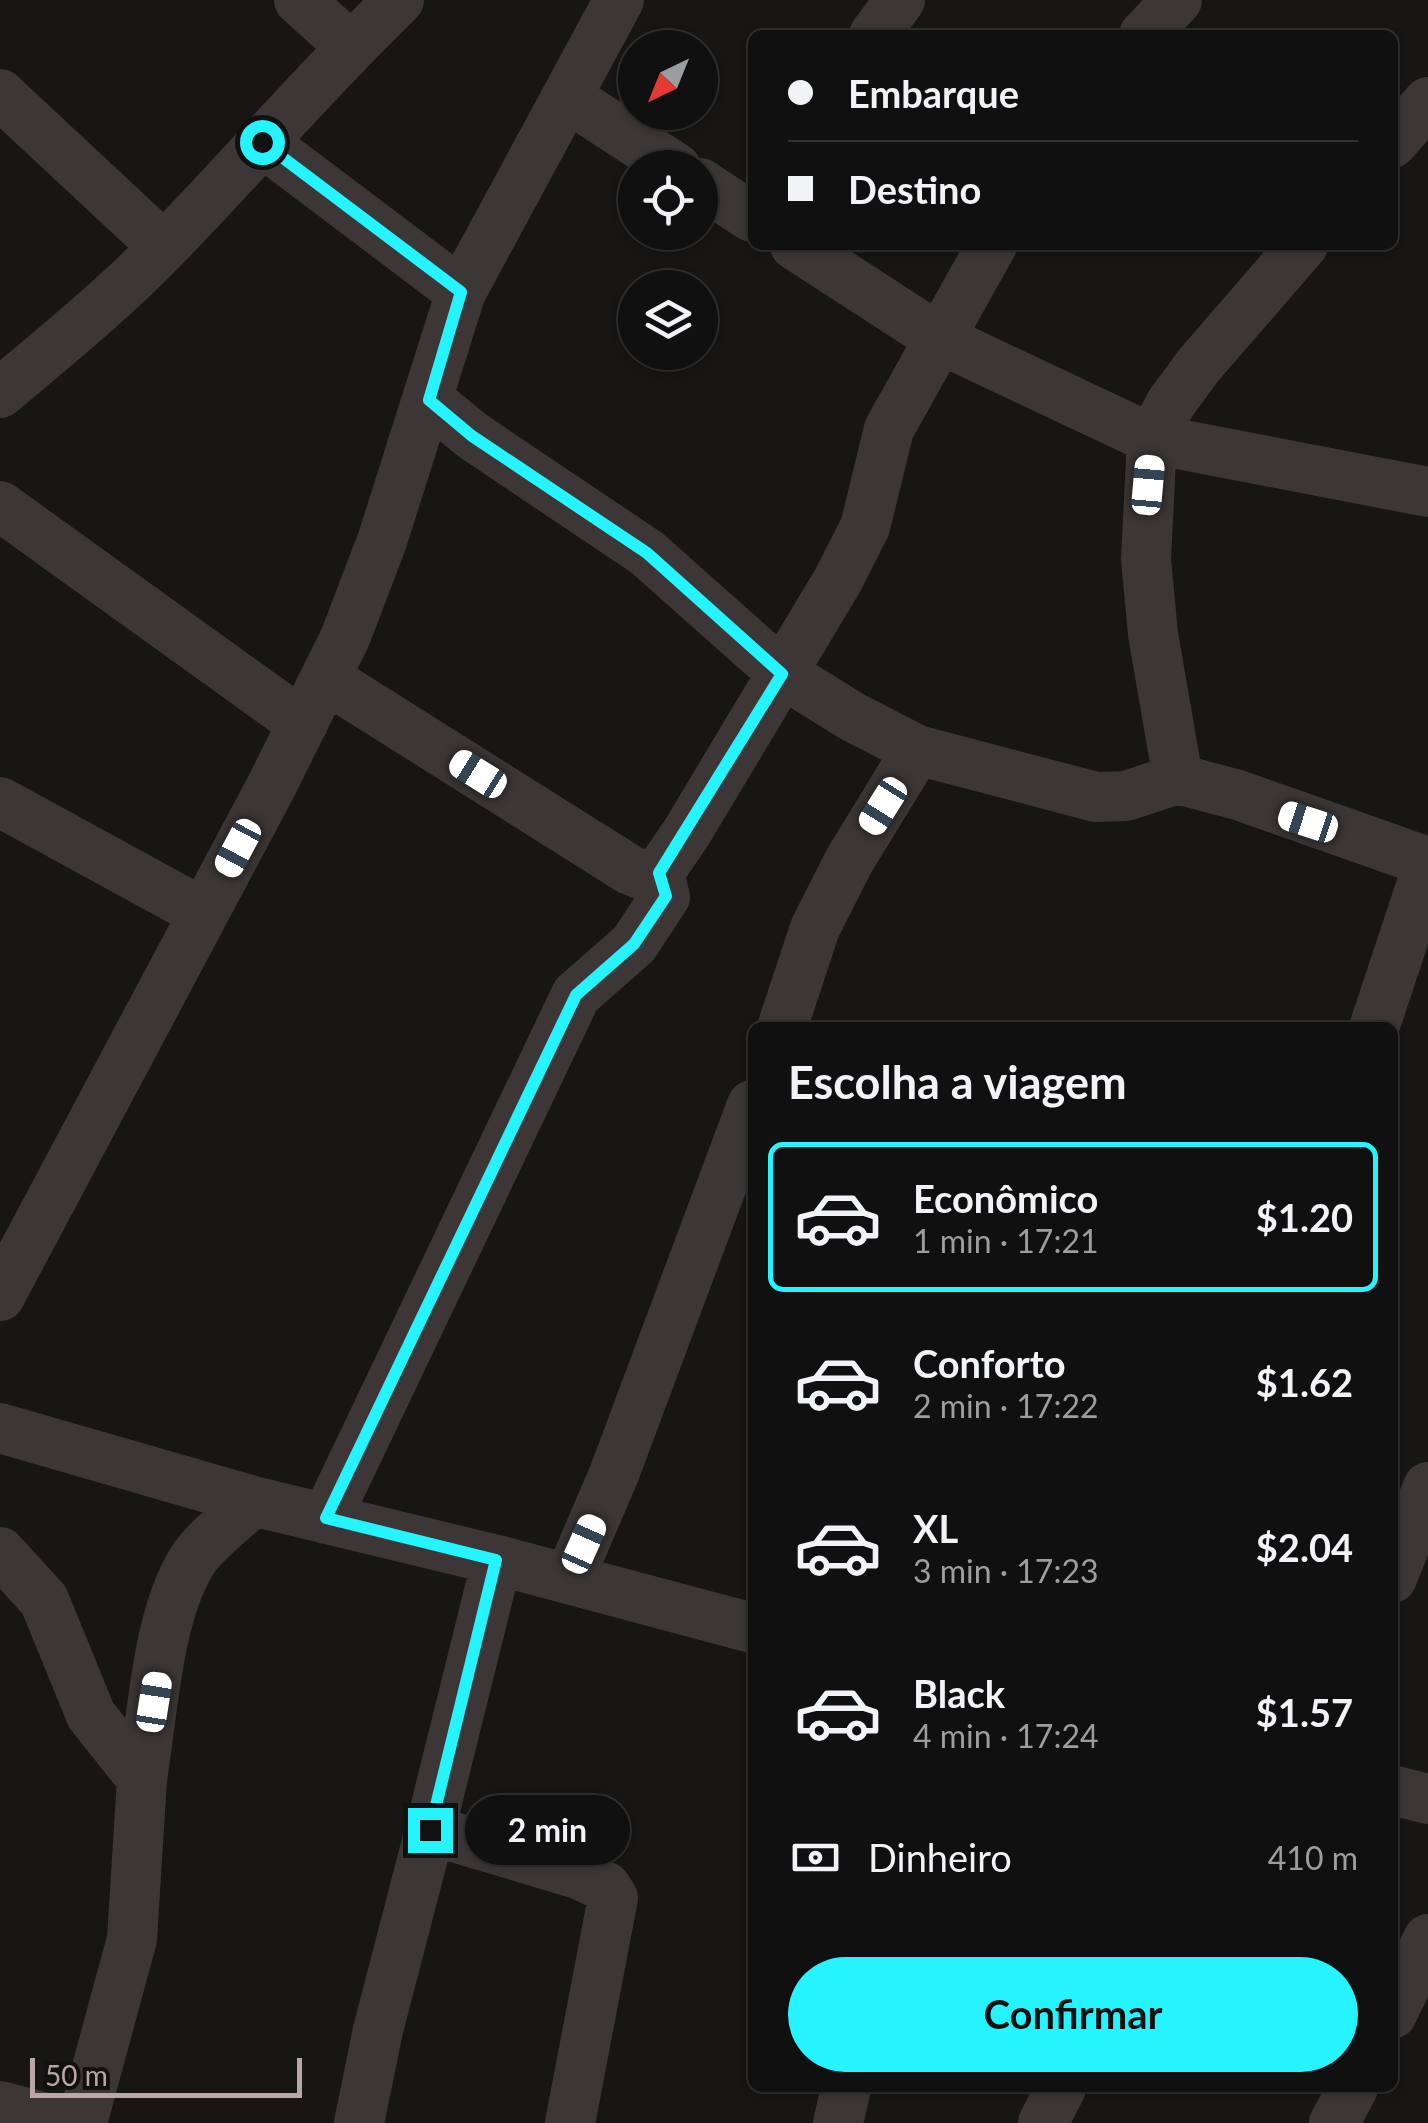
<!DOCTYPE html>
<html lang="pt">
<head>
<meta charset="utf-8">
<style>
	body { margin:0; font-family:Lato,sans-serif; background:#1e1e1e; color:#f1f3f6; height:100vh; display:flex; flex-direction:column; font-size:38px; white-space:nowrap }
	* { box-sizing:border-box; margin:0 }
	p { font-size:32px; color:#9c9d9f }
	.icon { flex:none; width:55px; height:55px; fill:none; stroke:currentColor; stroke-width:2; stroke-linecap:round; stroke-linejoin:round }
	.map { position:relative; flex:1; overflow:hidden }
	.panel { position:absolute; left:748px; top:1022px; width:650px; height:1070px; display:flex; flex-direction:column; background:#111010; border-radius:15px; box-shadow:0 2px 8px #0004,0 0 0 2px #303030 }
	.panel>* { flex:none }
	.hud { position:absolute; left:748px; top:30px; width:650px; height:220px; border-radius:15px; box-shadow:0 2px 8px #0004,0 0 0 2px #303030; display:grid; align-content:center; height:220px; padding:0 40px; background:#111010 }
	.needle { width:65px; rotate:223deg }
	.fabs { position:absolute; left:618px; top:30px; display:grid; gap:20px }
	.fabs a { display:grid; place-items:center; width:100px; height:100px; border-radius:50%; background:#111010; box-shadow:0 2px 8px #0004,0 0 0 2px #303030; font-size:50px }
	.scale { position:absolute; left:30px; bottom:25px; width:272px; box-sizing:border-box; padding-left:10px; border:5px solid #b8a7a6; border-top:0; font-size:28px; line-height:35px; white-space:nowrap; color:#b8a7a6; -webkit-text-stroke:8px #121110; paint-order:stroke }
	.end { position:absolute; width:45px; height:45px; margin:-22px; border:12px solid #25f4ff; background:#111; box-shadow:0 0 0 5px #111 }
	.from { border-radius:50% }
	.bubble { position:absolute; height:70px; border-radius:35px; background:#111010; box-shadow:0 2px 8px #0004,0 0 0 2px #303030; font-size:32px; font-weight:700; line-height:70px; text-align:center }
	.car { position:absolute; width:30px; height:60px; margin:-30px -15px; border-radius:12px; box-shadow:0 0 8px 2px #0007; background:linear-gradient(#fff 24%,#345 0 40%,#fff 0 76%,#345 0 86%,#fff 0) }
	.hud b { display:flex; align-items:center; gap:35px; height:95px; font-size:38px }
	.hud b+b { border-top:2px solid #303030 }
	.hud i { width:25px; height:25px; background:#f1f3f6 }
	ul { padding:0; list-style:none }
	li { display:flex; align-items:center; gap:30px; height:150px; margin:0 20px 15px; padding:0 20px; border:5px solid transparent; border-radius:15px }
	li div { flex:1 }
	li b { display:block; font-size:38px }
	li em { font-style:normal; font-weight:700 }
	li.active { border-color:#25f4ff }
	li>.icon { width:90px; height:90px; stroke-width:1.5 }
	h2 { padding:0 40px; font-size:45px; line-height:120px }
	.pay { display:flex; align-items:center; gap:25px; height:110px; padding:0 40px; font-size:38px }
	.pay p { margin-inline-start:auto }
	.cta { display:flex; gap:20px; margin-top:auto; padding:20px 40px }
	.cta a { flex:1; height:115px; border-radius:60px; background:#25f4ff; color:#111; font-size:40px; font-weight:700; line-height:115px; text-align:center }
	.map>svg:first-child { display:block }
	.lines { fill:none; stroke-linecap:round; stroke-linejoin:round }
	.minor { stroke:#3c3736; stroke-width:50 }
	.route { stroke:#25f4ff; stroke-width:12 }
</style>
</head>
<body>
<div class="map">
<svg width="1428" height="2123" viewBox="0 0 1428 2123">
	<rect width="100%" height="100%" fill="#171615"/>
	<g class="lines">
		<!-- minor -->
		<path class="minor" d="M299 0 351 47
			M874 35 900 0
			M1144 35 1177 0
			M0 94 164 247
			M567 97 676 168
			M262 142 461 292
			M1392 143 1428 102
			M700 183 752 217
			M795 245 940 339 1152 439 1428 492
			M0 393C57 345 115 298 166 245 245 164 318 78 399 0
			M429 400 473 436 647 553 782 673 853 717 917 750 1096 797 1126 796 1178 779 1238 795 1428 862
			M0 506 303 724
			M325 678 630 870 643 875 659 873 687 832 838 580 865 527 889 429 992 245
			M1178 779 1153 634 1146 559 1152 439 1171 403 1199 365 1303 245
			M0 802 203 913
			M782 1028 815 928 849 861 917 750
			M1374 1028 1428 865
			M0 1296 273 783 345 638 382 541 461 292 619 0
			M0 1428 253 1501 497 1560 752 1628
			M326 1519 576 995 634 944 665 897 659 873
			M0 1552 44 1600 91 1715 142 1779 132 1939 82 2123
			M497 1560 430 1830 578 1874 606 1887 613 1898 570 2123
			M1392 1578 1428 1487
			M569 1579 614 1474 752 1105
			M142 1779C153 1712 157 1618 192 1561 206 1539 234 1520 253 1501
			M1392 1790 1428 1799
			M1392 2014 1428 1939
			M0 2106 65 2123
			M359 2123 378 2030 430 1830
			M838 2123 846 2088
			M1043 2123 1061 2088
			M1334 2123 1353 2088"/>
	</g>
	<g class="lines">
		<!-- route -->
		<path class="route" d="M262 142 461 292 429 400 472 436 647 553 782 674 659 873 666 896 634 944 576 995 326 1518 496 1560 430 1830"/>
	</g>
</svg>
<div class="fabs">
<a><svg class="needle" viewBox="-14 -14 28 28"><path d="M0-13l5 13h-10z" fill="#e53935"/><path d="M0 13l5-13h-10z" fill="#9c9d9f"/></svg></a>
<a><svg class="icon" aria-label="locate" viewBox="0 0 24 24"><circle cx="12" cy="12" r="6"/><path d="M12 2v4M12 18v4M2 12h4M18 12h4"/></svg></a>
<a><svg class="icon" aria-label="layers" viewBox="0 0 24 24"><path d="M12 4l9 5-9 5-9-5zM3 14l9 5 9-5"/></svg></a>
</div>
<div class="scale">50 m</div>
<i class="end from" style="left:262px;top:142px"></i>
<i class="end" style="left:430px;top:1830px"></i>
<div class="bubble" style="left:465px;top:1795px;width:165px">2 min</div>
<i class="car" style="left:1148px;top:485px;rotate:5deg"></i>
<i class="car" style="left:478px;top:774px;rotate:302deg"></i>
<i class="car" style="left:883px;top:806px;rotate:212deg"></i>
<i class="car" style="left:1308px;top:822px;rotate:288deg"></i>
<i class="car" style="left:238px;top:848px;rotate:208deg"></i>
<i class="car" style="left:584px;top:1544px;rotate:24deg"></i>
<i class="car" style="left:154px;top:1702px;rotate:9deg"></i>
<div class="hud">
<b><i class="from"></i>Embarque</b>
<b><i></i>Destino</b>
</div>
<section class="panel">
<h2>Escolha a viagem</h2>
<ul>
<li class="active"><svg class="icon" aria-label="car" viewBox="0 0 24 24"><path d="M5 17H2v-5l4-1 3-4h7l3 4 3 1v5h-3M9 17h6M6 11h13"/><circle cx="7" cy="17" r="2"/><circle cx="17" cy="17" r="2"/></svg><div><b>Econômico</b><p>1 min · 17:21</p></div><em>$1.20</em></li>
<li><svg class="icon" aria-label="car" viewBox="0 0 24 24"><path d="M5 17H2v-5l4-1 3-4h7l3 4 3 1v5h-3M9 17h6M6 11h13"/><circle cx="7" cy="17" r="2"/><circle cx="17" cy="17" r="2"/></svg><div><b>Conforto</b><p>2 min · 17:22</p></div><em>$1.62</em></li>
<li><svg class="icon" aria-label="car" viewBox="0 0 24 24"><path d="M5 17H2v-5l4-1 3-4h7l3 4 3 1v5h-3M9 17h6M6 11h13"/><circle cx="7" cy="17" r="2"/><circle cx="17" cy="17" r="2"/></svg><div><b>XL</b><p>3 min · 17:23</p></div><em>$2.04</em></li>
<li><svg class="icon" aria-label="car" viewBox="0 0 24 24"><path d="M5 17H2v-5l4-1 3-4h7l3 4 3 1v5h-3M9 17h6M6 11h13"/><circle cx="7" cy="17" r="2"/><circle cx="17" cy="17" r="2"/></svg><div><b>Black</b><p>4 min · 17:24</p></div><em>$1.57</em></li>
</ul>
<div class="pay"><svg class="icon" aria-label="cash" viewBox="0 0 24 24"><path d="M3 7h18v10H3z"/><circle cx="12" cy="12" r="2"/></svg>Dinheiro<p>410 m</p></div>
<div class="cta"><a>Confirmar</a></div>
</section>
</div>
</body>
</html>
